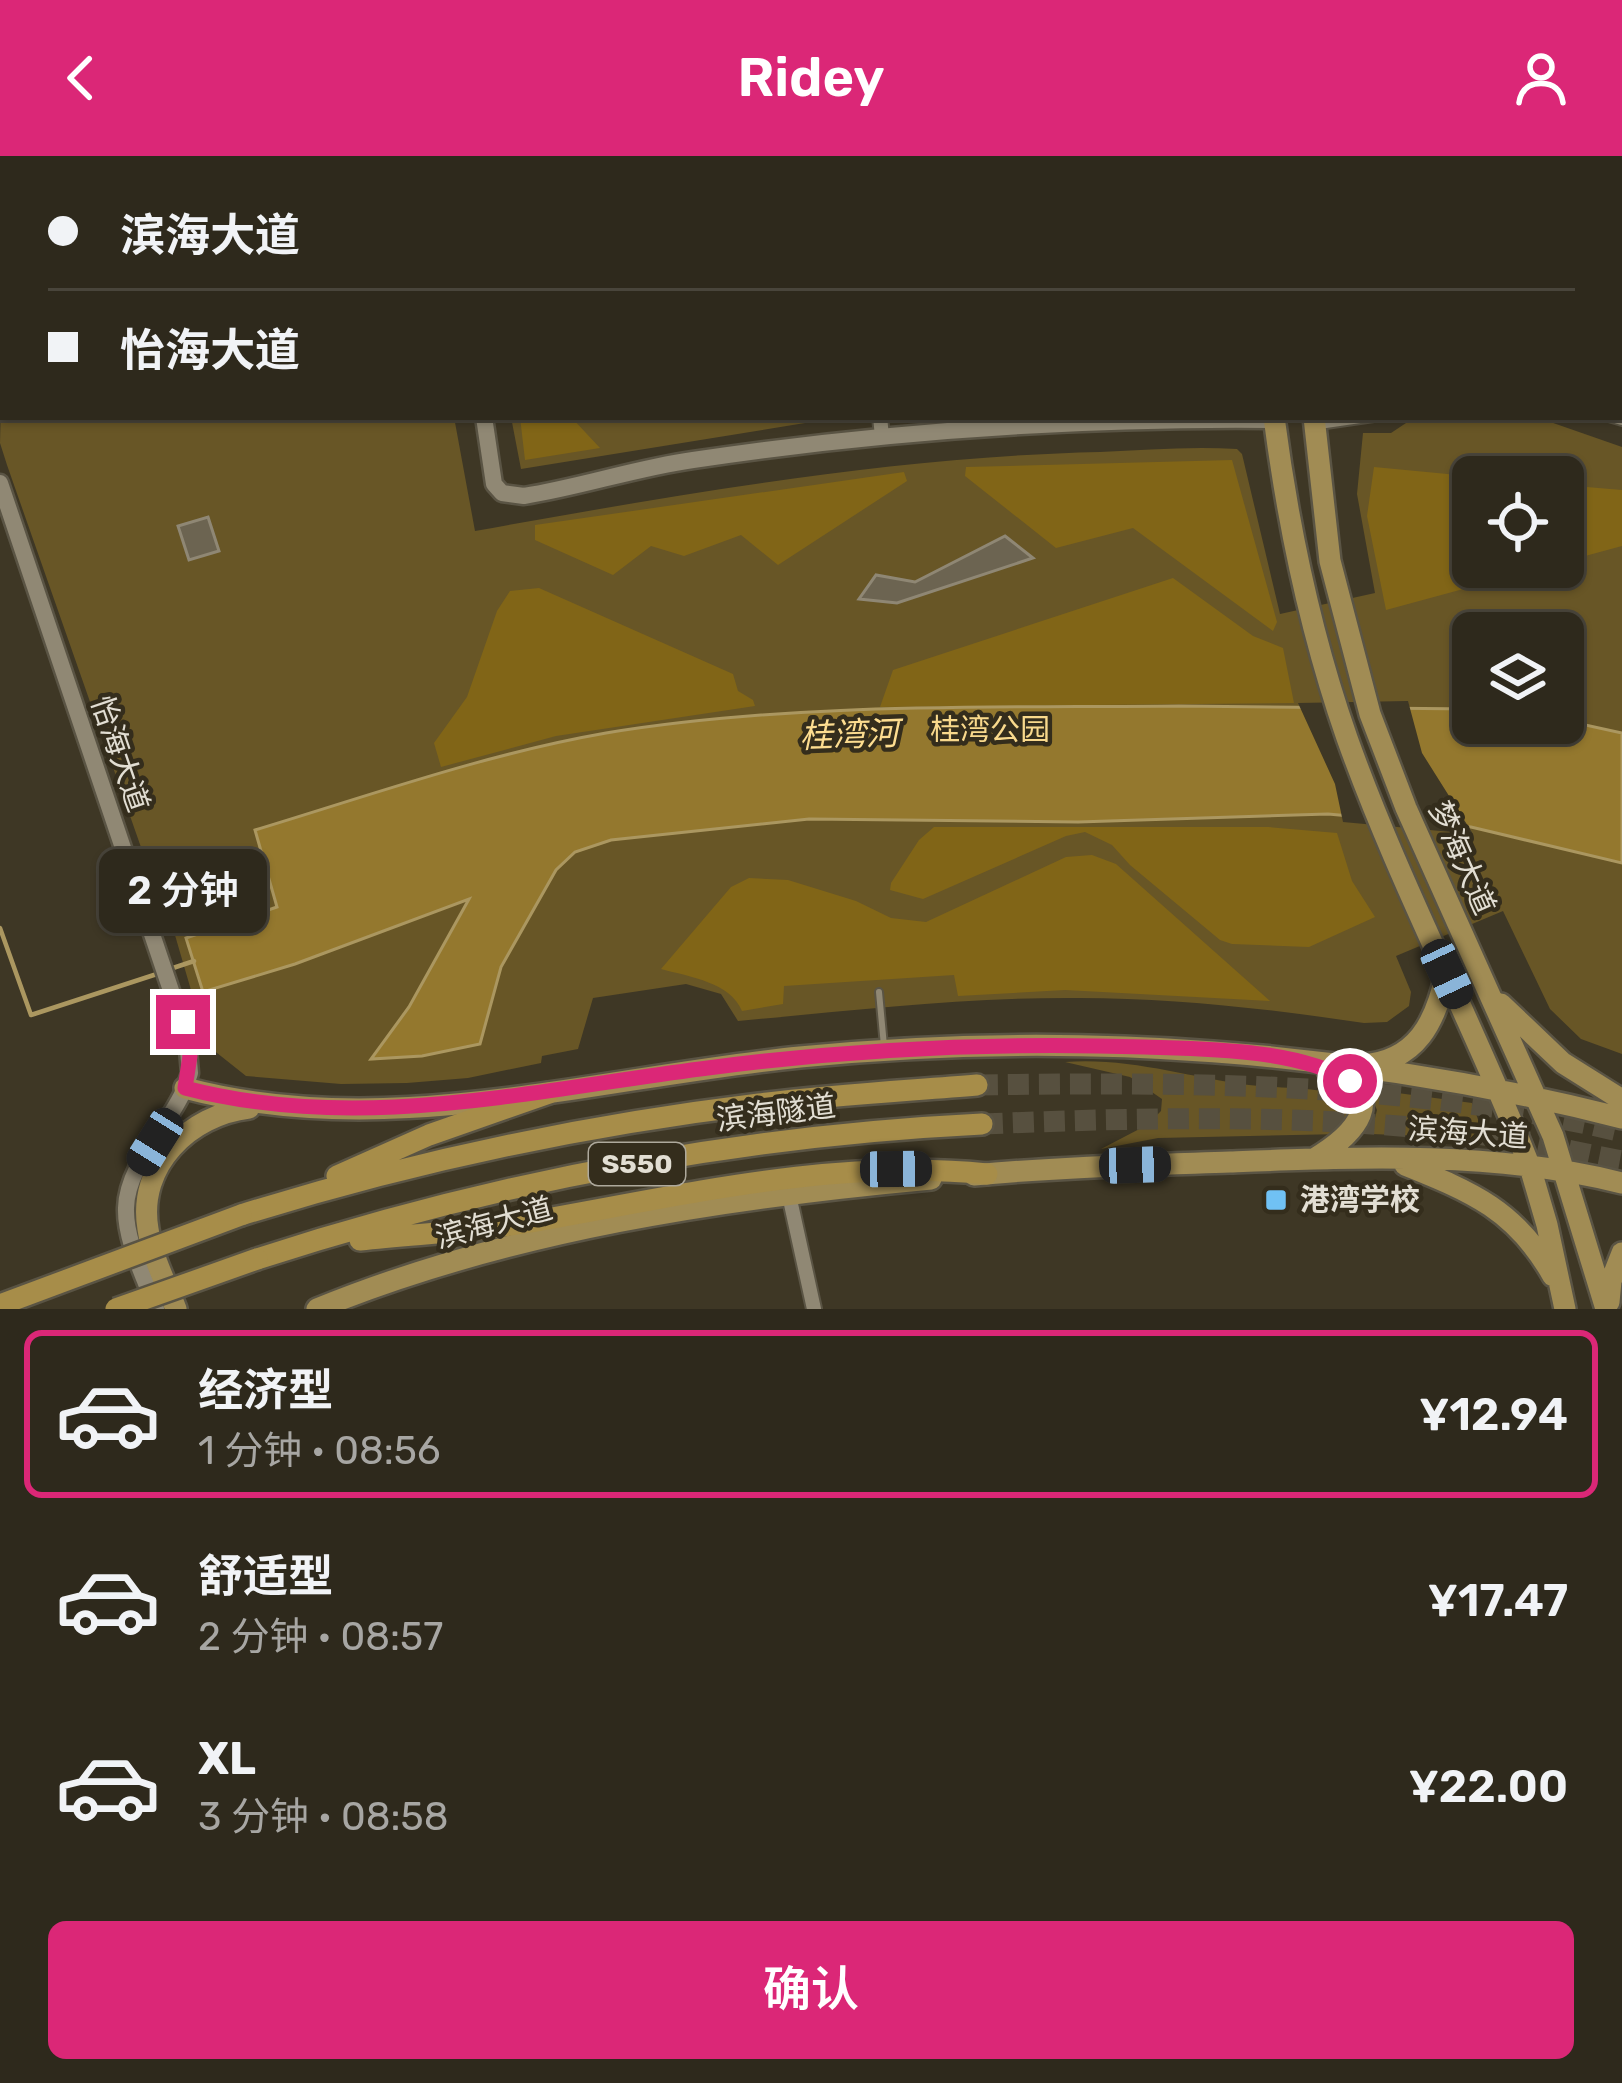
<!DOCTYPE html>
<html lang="zh">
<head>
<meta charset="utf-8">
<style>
	body { margin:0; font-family:Rubik,"Noto Sans SC",sans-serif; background:#363125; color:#f1f3f6; height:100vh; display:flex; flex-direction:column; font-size:45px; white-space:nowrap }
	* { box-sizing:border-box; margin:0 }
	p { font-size:39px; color:#a7a6a3 }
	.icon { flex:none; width:66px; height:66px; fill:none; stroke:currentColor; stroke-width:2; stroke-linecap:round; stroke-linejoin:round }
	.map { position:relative; height:1153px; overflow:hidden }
	.side { display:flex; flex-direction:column; background:#2e291c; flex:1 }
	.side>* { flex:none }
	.hud { position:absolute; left:0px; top:0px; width:1623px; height:264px; box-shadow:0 3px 9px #0004,0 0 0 3px #49453b; display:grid; align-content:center; height:264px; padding:0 48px; background:#2e291c }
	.tools { position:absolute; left:1452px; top:300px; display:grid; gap:24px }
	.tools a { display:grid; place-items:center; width:132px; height:132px; border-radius:18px; background:#2e291c; box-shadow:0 3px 9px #0004,0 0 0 3px #49453b; font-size:60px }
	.end { position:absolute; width:54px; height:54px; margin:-27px; border:15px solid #db2777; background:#fff; box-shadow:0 0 0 6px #fff }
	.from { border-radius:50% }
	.bubble { position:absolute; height:84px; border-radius:18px; background:#2e291c; box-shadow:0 3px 9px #0004,0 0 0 3px #49453b; font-size:39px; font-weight:600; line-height:84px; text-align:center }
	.car { position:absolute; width:36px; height:72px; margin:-36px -18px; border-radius:15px; box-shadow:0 0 9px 3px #0007; background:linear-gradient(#222 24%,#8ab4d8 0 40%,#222 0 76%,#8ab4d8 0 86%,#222 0) }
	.hud b { display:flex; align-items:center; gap:42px; height:114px; font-size:45px }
	.hud b+b { border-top:3px solid #49453b }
	.hud i { width:30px; height:30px; background:#f1f3f6 }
	ul { padding:21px 0 0; list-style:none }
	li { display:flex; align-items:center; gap:36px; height:168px; margin:0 24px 18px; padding:0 24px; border:6px solid transparent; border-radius:18px }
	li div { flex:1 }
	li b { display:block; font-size:45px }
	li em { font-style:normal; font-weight:600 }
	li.on { border-color:#db2777 }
	li>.icon { width:108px; height:108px; stroke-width:1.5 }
	.action { display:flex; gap:24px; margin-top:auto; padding:24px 48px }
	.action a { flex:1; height:138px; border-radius:18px; background:#db2777; color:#fff; font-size:48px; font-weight:600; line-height:138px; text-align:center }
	header { display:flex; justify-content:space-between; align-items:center; height:156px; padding:0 48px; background:#db2777; color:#fff; font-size:54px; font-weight:600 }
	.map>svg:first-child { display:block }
	.green { fill:#685626; fill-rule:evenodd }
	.forest { fill:#816517 }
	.water { fill:#94782e; stroke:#ab9760; stroke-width:3 }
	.pier { fill:#3e3725 }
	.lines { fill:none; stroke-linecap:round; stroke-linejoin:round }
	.stream { stroke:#ab9760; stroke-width:4.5 }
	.building { fill:#6c6451; stroke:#8f8774; stroke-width:3 }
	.trunk-tunnel { stroke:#57503f; stroke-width:21; stroke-dasharray:21 10; stroke-linecap:butt }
	.service-casing { stroke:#5a5444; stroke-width:10 }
	.minor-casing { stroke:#5a5444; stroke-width:18 }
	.tertiary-casing { stroke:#5a5444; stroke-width:21 }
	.primary-casing { stroke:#5a5444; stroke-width:26 }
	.trunk-casing { stroke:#5a5444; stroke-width:26 }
	.service { stroke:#908874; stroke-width:6 }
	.minor { stroke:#908874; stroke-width:14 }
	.tertiary { stroke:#908874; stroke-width:16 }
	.primary { stroke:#a18c54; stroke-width:21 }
	.trunk { stroke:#a78d49; stroke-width:21 }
	.trunk-bridge-casing { stroke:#5a5444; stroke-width:26; stroke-linecap:butt }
	.trunk-bridge { stroke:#a78d49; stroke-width:21 }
	.route { stroke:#db2777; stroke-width:15 }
	.poi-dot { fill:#70c1f4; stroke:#342d1c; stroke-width:4.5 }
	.labels { text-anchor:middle; stroke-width:9; stroke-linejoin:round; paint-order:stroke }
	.shield { fill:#342d1c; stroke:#aea99c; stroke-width:3 }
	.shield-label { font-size:27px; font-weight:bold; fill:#e2ded3 }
	.park-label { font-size:30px; fill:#f9d98c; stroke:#342d1c }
	.street-label { font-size:30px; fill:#e2ded3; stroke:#342d1c }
	.poi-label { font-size:30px; font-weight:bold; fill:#e2ded3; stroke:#342d1c; text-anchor:start }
	.water-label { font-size:33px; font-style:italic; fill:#fddd90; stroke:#342d1c }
</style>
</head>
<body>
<header><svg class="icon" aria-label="back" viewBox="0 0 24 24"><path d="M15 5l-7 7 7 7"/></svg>Ridey<svg class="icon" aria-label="person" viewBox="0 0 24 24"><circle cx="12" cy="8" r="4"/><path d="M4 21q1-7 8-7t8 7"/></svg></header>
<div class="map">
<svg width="1622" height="1153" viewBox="0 0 1622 1153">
	<rect width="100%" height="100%" fill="#3e3725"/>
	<!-- green -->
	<path class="green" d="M525 0H900L523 3Z
		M3 166V261H454L475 375C682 338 889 301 1100 296 1145 294 1192 290 1237 293L1242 298 1280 458 1375 437 1357 338 1363 277H1391L1409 265 1424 266 1430 261H1536L1622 291V898L1581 883 1550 853 1503 755 1396 800 1411 836 1409 850 1387 866 1364 867C1270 853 1174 842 1079 842 965 841 850 855 738 865L721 838 686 828 593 842 578 893 542 900 541 907 468 922 407 927 341 928 246 920 207 889 170 762 163 754 7 309 0 287ZM1473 321H1563V411H1473ZM1473 477H1563V567H1473Z
		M511 261H842L521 313Z
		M1065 906C1128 901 1188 921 1249 929 1277 933 1337 930 1357 947L1342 978 1158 982 1101 993 1147 969 1161 955 1162 943 1130 921Z
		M1368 933 1472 947 1480 969 1478 982 1371 978 1377 954Z"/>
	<!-- forest -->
	<path class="forest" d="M520 261H571L600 292 525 304Z
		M1232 304 1277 466 1273 475 1133 372 1056 392 965 320 966 311Z
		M1374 311 1479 321H1473V411H1544L1386 454 1367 360Z
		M904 316 907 325 778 409 741 379 684 400 651 390 613 419 535 384V369Z
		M1563 329 1622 334V390L1563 406Z
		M1173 422 1253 480 1283 492 1294 547 880 551 893 514Z
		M539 432 733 518 738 535 753 544 755 550 556 580 441 611 434 587 467 541 497 455 510 435Z
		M934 671H1268L1337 677 1352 725 1375 761 1309 791 1232 788 1220 784 1130 709 1112 689 1085 676 1066 680 923 743 890 734 891 727 919 684Z
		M1092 699 1116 708 1270 845 1065 834 958 840 954 819 784 830 783 848 742 855C730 826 690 821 661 813L731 731 749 722 788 724 856 745 891 762 926 766 1066 701Z"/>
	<!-- water -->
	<path class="water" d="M1179 550 1473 553V567H1563V564L1622 577V707L1471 671 1328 658 1078 666 809 663 611 684 575 696 556 714 501 811 480 888 422 900 371 903 409 851 469 743 295 808 203 836 186 782 277 751 255 674C371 639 486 598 606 577 795 546 988 552 1179 550Z"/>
	<!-- pier -->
	<path class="pier" d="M1408 545 1422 597 1473 678 1343 666 1335 628 1298 547Z"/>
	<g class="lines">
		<!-- stream -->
		<path class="stream" d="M0 772 31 859 160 817
			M170 813 194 805"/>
	</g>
	<!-- building -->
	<path class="building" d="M208 361 219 395 189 404 178 370Z
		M1005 380 1033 402 897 447 859 443 876 419 915 426Z"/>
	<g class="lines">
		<!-- trunk-tunnel -->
		<path class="trunk-tunnel" d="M977 929C1189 926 1415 926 1622 976
			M982 968C1152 961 1337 957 1505 982 1544 988 1583 998 1622 1005"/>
		<defs>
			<path id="service" d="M113 3 114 0
				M391 3 392 0
				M449 3 450 0
				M1605 261 1622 266
				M1319 270 1381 261
				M879 836 884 890"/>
			<path id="minor" d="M925 3 926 0
				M880 261 882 280
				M789 1039 814 1153"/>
			<path id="tertiary" d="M31 3 33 0
				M497 3 498 0
				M0 91 3 82
				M484 261 494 328 502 337 524 340C581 331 636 312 693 304 886 275 1079 262 1275 264
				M0 327 187 882 190 917 185 932C169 970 127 1009 126 1052 125 1085 145 1122 156 1153"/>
			<path id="primary" d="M1055 0 1062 3
				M1155 0 1163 3
				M1325 0 1326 3
				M1269 3V0
				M1309 3 1310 0
				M1620 174 1622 175
				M1620 214 1622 215
				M1274 261C1288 369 1311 479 1347 582 1399 728 1473 866 1530 1011L1547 1069 1565 1153
				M1314 261 1330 405 1370 558 1406 652 1553 980 1606 1153
				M1501 848 1563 907 1622 944
				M1361 909C1417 906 1436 865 1446 818
				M185 932C388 986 597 921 800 901 1074 874 1354 894 1622 962
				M1314 1003C1354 979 1393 939 1327 913
				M1405 1009C1472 1036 1516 1054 1553 1120
				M974 1019C1059 1011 1144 1009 1230 1006 1359 1001 1496 995 1622 1027
				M1609 1146 1611 1125 1622 1097
				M176 1153C166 1127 152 1101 148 1073 137 1009 190 959 249 952
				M317 1153C510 1074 725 1042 931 1023"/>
			<path id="trunk" d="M337 1020 429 979 549 937
				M241 1059C407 1007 586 969 759 948 831 939 904 935 977 929
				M360 1084C414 1078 470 1076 524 1067 676 1041 832 1002 987 1018
				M257 1103C491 1027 737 980 982 968"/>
		</defs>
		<!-- service casing -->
		<use href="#service" class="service-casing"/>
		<!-- minor casing -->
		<use href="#minor" class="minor-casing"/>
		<!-- tertiary casing -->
		<use href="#tertiary" class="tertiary-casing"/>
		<!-- primary casing -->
		<use href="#primary" class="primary-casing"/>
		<!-- trunk casing -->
		<use href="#trunk" class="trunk-casing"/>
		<!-- service -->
		<use href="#service" class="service"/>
		<!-- minor -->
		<use href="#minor" class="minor"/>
		<!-- tertiary -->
		<use href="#tertiary" class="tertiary"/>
		<!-- primary -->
		<use href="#primary" class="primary"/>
		<!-- trunk -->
		<use href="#trunk" class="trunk"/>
		<defs>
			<path id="trunk-bridge" d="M0 1149 241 1059
				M116 1153 257 1103"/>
		</defs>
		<!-- trunk-bridge casing -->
		<use href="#trunk-bridge" class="trunk-bridge-casing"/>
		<!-- trunk-bridge -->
		<use href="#trunk-bridge" class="trunk-bridge"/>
	</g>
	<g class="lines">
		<!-- route -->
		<path class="route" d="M183 866 190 900 185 932C357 977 529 935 700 913 848 893 996 886 1145 891 1206 893 1297 893 1350 925"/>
	</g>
	<!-- markers -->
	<rect class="poi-dot" x="1264" y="1032" width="24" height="24" rx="6"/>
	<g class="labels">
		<!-- shield labels -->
		<rect class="shield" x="589" y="987" width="96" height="42" rx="9"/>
		<g class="shield-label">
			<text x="637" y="1017">S550</text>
		</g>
		<!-- park labels -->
		<g class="park-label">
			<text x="990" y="584">桂湾公园</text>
		</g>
		<!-- street labels -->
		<g class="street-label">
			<text transform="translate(120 598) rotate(71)" y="10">怡海大道</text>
			<text transform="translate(1462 702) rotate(66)" y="10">梦海大道</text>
			<text transform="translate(776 957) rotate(-7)" y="10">滨海隧道</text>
			<text transform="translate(1468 977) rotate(4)" y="10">滨海大道</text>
			<text transform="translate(494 1067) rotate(-15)" y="10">滨海大道</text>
		</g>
		<!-- poi labels -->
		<g class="poi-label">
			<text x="1300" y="1054">港湾学校</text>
		</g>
		<!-- water labels -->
		<g class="water-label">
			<text transform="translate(849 578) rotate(-2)" y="12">桂湾河</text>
		</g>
	</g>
</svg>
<div class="tools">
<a><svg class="icon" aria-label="locate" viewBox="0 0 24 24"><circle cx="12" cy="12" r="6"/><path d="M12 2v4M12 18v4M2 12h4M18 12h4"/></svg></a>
<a><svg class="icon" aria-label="layers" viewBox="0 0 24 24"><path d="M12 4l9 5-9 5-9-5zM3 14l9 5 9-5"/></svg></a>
</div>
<i class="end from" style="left:1350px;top:925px"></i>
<i class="end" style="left:183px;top:866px"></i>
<div class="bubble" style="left:99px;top:693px;width:168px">2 分钟</div>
<i class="car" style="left:1447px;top:818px;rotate:155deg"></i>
<i class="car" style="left:155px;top:986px;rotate:212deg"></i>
<i class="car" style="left:1135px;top:1009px;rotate:88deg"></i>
<i class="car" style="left:896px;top:1013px;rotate:89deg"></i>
<div class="hud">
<b><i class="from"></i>滨海大道</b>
<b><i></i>怡海大道</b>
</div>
</div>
<section class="side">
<ul>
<li class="on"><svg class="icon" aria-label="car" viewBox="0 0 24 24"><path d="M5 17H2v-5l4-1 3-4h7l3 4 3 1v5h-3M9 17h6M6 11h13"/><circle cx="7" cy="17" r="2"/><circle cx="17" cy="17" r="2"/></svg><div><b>经济型</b><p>1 分钟 · 08:56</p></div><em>¥12.94</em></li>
<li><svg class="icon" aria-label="car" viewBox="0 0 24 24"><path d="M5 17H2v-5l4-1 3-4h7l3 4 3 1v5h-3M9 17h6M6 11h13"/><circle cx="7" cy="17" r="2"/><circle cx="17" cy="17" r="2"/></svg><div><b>舒适型</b><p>2 分钟 · 08:57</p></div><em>¥17.47</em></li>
<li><svg class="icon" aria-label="car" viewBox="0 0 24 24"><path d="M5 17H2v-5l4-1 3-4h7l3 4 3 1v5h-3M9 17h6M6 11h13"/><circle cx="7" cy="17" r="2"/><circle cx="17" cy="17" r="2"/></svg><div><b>XL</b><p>3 分钟 · 08:58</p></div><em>¥22.00</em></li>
</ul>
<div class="action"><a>确认</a></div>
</section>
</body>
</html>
